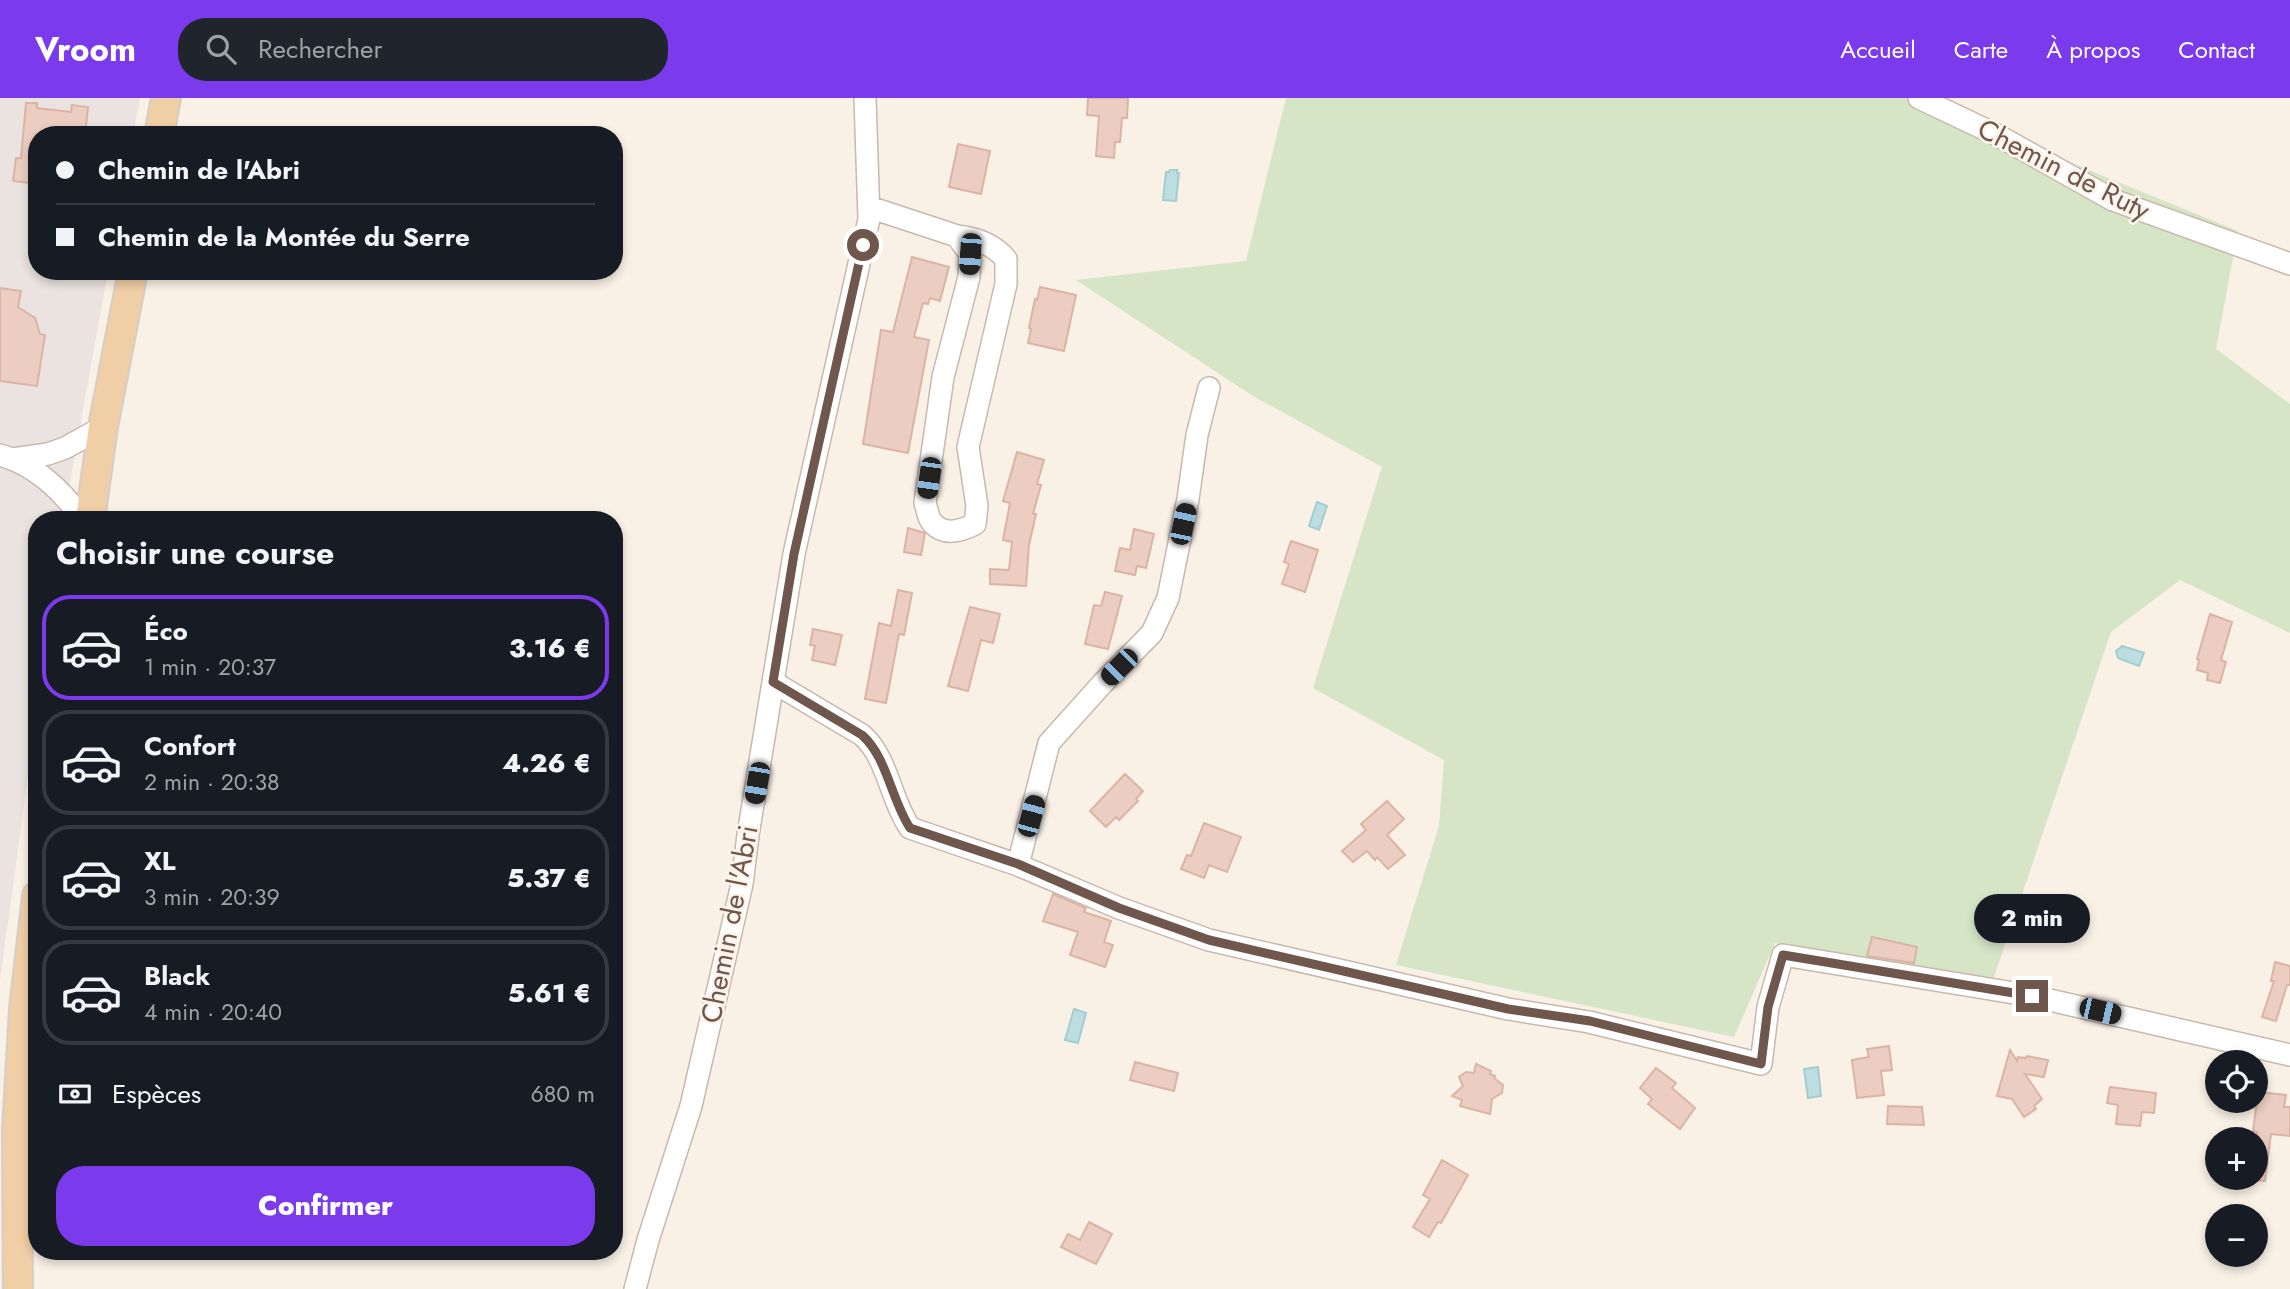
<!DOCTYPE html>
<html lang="fr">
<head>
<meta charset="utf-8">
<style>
	body { margin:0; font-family:Jost,sans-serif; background:#20242c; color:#f1f3f6; height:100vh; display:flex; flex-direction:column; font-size:26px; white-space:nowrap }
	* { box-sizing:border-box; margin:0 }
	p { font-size:23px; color:#9ea1a6 }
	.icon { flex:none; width:38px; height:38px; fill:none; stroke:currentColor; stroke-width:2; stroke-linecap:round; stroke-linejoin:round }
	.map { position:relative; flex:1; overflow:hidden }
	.side { position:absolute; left:28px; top:413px; width:595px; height:749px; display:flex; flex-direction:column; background:#171b24; border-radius:28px; box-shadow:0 4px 10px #0003 }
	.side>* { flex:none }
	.top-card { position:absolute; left:28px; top:28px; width:595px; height:154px; border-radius:28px; box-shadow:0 4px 10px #0003; display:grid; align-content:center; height:154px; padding:0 28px; background:#171b24 }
	.fabs { position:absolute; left:2205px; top:952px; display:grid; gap:14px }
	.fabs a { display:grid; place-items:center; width:63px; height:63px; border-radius:50%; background:#171b24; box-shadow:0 4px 10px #0003; font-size:35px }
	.end { position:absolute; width:32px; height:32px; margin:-16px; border:9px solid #6f574e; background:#fff; box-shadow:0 0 0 4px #fff }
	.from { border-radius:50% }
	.bubble { position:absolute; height:49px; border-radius:24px; background:#171b24; box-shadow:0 4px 10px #0003; font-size:23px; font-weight:800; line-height:49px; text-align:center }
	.car { position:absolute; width:21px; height:42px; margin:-21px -10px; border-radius:9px; box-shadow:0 0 5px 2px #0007; background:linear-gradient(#222 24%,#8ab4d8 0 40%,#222 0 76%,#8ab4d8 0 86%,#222 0) }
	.top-card b { display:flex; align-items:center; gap:24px; height:66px; font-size:26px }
	.top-card b+b { border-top:2px solid #363941 }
	.top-card i { width:18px; height:18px; background:#f1f3f6 }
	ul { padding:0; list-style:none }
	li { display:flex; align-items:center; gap:21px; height:105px; margin:0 14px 10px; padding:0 14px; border:4px solid #363941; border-radius:28px }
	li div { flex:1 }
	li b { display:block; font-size:26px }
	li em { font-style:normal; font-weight:800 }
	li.selected { border-color:#7c3aed }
	li>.icon { width:63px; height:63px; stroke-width:1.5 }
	h2 { padding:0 28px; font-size:32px; line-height:84px }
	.pay { display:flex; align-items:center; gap:18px; height:77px; padding:0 28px; font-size:26px }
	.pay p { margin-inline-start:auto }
	.primary-button { display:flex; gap:14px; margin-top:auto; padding:14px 28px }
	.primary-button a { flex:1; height:80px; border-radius:28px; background:#7c3aed; color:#fff; font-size:28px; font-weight:800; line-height:80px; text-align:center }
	header { display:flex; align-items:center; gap:42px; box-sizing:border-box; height:98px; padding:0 35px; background:#7c3aed; color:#fff }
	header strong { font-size:33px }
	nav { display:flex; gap:38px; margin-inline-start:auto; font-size:24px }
	.search { width:490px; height:63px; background:#20242c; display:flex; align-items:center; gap:18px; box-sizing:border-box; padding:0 24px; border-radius:28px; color:#9ea1a6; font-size:26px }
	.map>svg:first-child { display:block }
	.industrial { fill:#eae3df }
	.green { fill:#d5e5c6 }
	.water { fill:#bddee0; stroke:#a4cdd0; stroke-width:2 }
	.building { fill:#ebcec1; stroke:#dbb4a3; stroke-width:2 }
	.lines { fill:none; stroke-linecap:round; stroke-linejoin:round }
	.minor-casing { stroke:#c9b8ad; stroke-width:24 }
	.major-casing { stroke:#d4cdca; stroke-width:32 }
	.minor { stroke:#fff; stroke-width:21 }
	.major { stroke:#f0cea6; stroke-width:28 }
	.route { stroke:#6f574e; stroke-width:9 }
	.labels { text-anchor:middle; stroke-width:5; stroke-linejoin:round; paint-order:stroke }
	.street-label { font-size:28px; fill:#6f574e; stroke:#fcf4eb }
</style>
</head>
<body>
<header>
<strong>Vroom</strong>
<div class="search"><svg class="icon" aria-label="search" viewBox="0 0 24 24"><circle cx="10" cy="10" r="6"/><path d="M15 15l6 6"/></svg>Rechercher</div>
<nav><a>Accueil</a><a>Carte</a><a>À propos</a><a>Contact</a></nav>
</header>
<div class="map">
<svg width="2290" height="1191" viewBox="0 0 2290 1191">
	<rect width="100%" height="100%" fill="#f9f0e6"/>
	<!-- industrial -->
	<path class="industrial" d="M0 0H140L133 37H37V173H108L63 422H37V613L0 882Z"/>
	<!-- green -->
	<path class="green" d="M1286 0H1913L2238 133 2216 251 2290 306V535L2180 482 2111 534 1992 885 1775 845 1734 939 1396 867 1439 728 1444 662 1313 590 1382 369 1253 298 1076 182 1246 163Z"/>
	<!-- water -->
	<path class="water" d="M1170 72H1177V75H1179L1176 103 1163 102 1166 74H1169Z
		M1317 404 1327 408 1319 432 1309 428Z
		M2122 548 2144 555 2139 568 2118 560 2116 553Z
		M1074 911 1086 915 1078 945 1065 942Z
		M1818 969 1821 998 1808 1000 1804 971Z"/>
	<!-- building -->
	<path class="building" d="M1088 0H1128L1127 20H1122L1120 44H1115L1114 60 1096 58 1099 18 1087 17Z
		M26 5H37V10L71 14 72 7 88 9 85 37H37V86L13 83 16 60H21Z
		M958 46 990 53 981 96 949 89Z
		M912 159 949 169 940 203 930 200 928 206 923 205 914 239 929 242 908 355 863 346 881 232 893 234Z
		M1040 189 1076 197 1064 253 1028 245 1031 231 1029 230 1035 201 1037 202Z
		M0 190 21 193 18 209 35 220 40 236 45 237 37 288 0 283Z
		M1017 354 1044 362 1037 386 1041 387 1033 416H1036L1029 447 1026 488 990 486V471L1009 472 1012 444 1003 442 1010 405 1003 403Z
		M908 430 925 435 921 457 904 454Z
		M1134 431 1154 436 1146 470 1137 468 1135 477 1115 473 1120 450 1130 452Z
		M1291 443 1318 452 1305 494 1282 486 1289 466 1284 464Z
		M898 492 912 495 904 537 899 536 886 605 865 601 879 525 891 528Z
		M1105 494 1122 498 1108 551 1085 546 1094 507 1101 508Z
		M970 509 1000 516 993 545 981 542 968 593 948 588Z
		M2210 516 2232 524 2221 562 2226 564 2220 585 2207 582 2208 575 2197 572 2199 562 2197 561Z
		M813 531 842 537 835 567 812 562 815 548 810 547Z
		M1125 676 1143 693 1136 701 1138 703 1119 722 1116 719 1106 729 1090 713Z
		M1387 703 1404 721 1387 737 1405 757 1388 771 1377 759 1375 762 1367 753 1353 764 1342 753 1366 732 1361 726Z
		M1204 725 1241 739 1227 774 1209 767 1204 780 1181 771 1187 757 1191 758Z
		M1053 796 1086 810 1084 814 1111 823 1104 844 1113 847 1105 869 1070 857 1078 834 1043 823Z
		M1872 839 1917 849 1914 865 1867 858Z
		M2275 864 2290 868V887H2287L2276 923 2262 919 2274 883H2271Z
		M1889 948 1892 972 1881 973 1884 997 1857 1000 1852 962 1869 959 1867 951Z
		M2010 952 2017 963 2018 959 2026 960 2027 958 2048 962 2044 979 2025 976 2042 1001 2034 1008 2036 1011 2024 1019 2012 1001 1997 998Z
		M1135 964 1178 975 1174 993 1130 982Z
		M1476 966 1491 973 1490 976 1495 978 1494 980 1503 987 1502 995 1492 1001 1490 1016 1460 1008 1462 1002 1452 998 1463 988 1459 979 1466 974 1474 975Z
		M1656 970 1676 985 1672 990 1695 1010 1680 1031 1648 1006 1652 1001 1640 990Z
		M2110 989 2156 995 2154 1015 2142 1014 2140 1028 2116 1026 2118 1007 2107 1005Z
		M2258 994 2286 997 2284 1009H2290V1038L2271 1036 2265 1083 2256 1082 2257 1034 2253 1033Z
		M1888 1008 1922 1009 1924 1027 1887 1026Z
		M1442 1062 1468 1077 1441 1125 1438 1124 1429 1139 1413 1129 1430 1101 1423 1097Z
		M1089 1124 1112 1136 1096 1166 1061 1149 1068 1136 1080 1142Z"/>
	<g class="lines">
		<defs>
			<path id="minor" d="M1919 0 1997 37 2113 102 2290 166
				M869 109 957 138C977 140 993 146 1006 161V186L968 349 977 408 975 426C961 433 943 439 931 423 928 419 927 410 925 405L943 279 969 179 970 156 957 138
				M0 357C34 366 63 393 83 422
				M13 361 48 356 65 350 103 329
				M773 584 862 637C888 660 890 701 910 730L1018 767 1119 810 1209 842 1508 911 1589 924 1761 966 1768 909 1783 857 2032 898 2290 957
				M1018 767 1049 645 1102 586 1152 535 1168 500 1188 401 1197 337 1209 290
				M635 1191 648 1142 691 1008 742 786 748 737 794 456 869 121 865 0"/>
			<path id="major" d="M159 37 166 0
				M90 422 103 329 133 173
				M18 1191 17 1034 24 911 37 798"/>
		</defs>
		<!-- minor casing -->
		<use href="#minor" class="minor-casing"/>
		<!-- major casing -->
		<use href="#major" class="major-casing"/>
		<!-- minor -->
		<use href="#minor" class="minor"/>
		<!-- major -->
		<use href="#major" class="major"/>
	</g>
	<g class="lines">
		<!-- route -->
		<path class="route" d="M863 147 794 456 773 584 862 637C887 659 891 701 910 730L1018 766 1119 810 1209 842 1508 911 1590 923 1761 966 1768 909 1783 857 2032 898"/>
	</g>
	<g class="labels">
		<!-- street labels -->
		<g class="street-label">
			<text transform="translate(2064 71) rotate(27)" y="10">Chemin de Ruty</text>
			<text transform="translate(729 826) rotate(-79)" y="10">Chemin de l'Abri</text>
		</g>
	</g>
</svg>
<div class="fabs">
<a><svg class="icon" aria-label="locate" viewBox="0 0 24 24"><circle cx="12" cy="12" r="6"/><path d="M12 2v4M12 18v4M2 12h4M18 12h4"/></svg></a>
<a>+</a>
<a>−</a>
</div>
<i class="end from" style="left:863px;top:147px"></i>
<i class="end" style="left:2032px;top:898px"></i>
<div class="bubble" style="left:1974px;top:796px;width:116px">2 min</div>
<i class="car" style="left:970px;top:156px;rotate:184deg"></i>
<i class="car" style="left:929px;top:380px;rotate:188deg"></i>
<i class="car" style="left:1183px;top:426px;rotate:12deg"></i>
<i class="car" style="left:1119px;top:569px;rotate:225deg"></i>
<i class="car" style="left:757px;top:685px;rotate:190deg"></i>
<i class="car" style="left:1031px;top:718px;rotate:15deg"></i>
<i class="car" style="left:2100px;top:913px;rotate:103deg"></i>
<div class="top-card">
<b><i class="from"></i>Chemin de l'Abri</b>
<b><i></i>Chemin de la Montée du Serre</b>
</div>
<section class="side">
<h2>Choisir une course</h2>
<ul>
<li class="selected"><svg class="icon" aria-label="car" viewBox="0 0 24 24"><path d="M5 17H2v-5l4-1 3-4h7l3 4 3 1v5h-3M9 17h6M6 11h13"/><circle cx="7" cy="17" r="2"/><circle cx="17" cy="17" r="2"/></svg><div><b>Éco</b><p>1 min · 20:37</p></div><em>3.16 €</em></li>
<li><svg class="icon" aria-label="car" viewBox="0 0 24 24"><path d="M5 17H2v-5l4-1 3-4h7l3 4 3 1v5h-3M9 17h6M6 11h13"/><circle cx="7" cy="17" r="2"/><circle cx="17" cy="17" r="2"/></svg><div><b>Confort</b><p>2 min · 20:38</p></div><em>4.26 €</em></li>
<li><svg class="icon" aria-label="car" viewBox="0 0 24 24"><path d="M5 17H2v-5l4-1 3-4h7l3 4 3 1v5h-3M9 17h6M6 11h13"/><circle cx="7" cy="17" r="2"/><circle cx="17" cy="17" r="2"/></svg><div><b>XL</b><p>3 min · 20:39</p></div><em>5.37 €</em></li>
<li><svg class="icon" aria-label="car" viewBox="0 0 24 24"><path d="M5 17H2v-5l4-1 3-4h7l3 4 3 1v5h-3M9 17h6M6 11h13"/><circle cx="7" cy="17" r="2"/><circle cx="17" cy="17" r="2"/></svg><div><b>Black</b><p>4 min · 20:40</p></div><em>5.61 €</em></li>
</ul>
<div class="pay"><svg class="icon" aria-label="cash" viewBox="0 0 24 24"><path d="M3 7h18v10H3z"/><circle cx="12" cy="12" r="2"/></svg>Espèces<p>680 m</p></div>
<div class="primary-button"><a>Confirmer</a></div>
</section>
</div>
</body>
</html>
